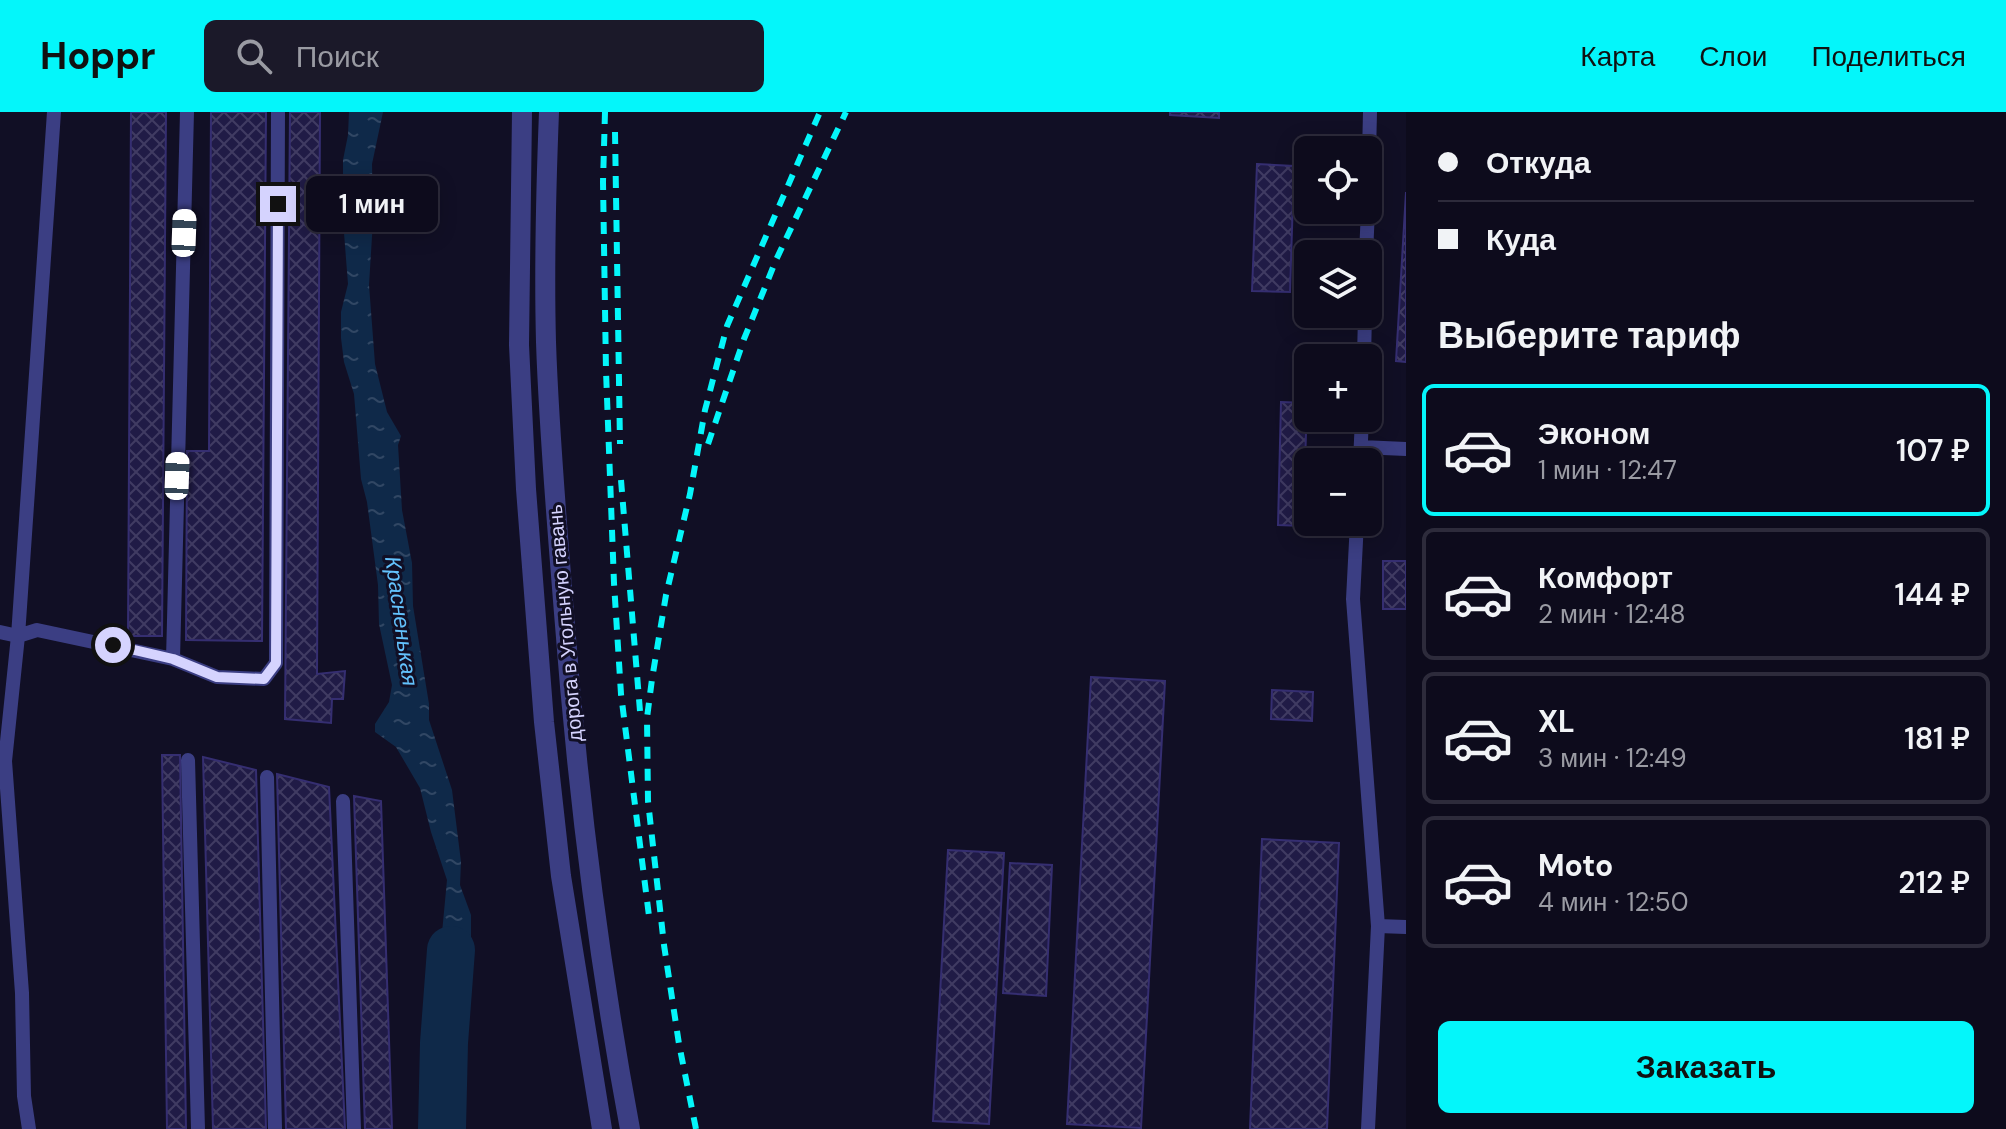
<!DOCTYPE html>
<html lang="ru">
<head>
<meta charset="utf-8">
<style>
	body { margin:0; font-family:"DM Sans",sans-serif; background:#1b1929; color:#f1f3f6; height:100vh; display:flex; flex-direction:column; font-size:30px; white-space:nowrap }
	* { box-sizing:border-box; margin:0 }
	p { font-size:26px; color:#9a9ba3 }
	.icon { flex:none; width:44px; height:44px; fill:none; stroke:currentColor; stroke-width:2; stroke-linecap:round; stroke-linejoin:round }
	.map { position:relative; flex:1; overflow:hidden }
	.drawer { display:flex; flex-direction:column; background:#0d0b1c; width:600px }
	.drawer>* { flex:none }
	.top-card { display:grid; align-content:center; height:176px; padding:0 32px; background:#0d0b1c }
	.buttons { position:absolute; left:1294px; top:24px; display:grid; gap:16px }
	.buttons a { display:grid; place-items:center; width:88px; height:88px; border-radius:12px; background:#0d0b1c; box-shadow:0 4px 20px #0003,0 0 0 2px #2d2b3b; font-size:40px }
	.end { position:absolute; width:36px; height:36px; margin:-18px; border:10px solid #d5d3fe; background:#111; box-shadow:0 0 0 4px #111 }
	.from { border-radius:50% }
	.bubble { position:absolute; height:56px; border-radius:12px; background:#0d0b1c; box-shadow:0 4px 20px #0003,0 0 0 2px #2d2b3b; font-size:26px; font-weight:600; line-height:56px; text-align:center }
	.car { position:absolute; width:24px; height:48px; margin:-24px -12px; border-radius:10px; box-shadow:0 0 6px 2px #0007; background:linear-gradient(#fff 24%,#345 0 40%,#fff 0 76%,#345 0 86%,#fff 0) }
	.top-card b { display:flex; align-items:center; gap:28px; height:76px; font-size:30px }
	.top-card b+b { border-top:2px solid #2d2b3b }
	.top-card i { width:20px; height:20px; background:#f1f3f6 }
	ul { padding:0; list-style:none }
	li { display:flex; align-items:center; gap:24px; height:132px; margin:0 16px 12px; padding:0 16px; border:4px solid #2d2b3b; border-radius:12px }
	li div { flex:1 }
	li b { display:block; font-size:30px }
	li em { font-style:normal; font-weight:600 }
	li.on { border-color:#04f6fa }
	li>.icon { width:72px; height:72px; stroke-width:1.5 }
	h2 { padding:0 32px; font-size:36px; line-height:96px }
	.action { display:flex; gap:16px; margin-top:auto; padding:16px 32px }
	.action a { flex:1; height:92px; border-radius:12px; background:#04f6fa; color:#111; font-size:32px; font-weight:600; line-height:92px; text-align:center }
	header { display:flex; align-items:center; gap:48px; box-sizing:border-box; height:112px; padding:0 40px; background:#04f6fa; color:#111 }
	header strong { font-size:38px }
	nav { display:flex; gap:44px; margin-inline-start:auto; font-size:28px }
	.search { width:560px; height:72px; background:#1b1929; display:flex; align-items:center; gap:20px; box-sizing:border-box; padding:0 28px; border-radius:12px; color:#9a9ba3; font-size:30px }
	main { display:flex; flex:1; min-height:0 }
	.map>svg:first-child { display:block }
	.water { fill:url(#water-ripples) }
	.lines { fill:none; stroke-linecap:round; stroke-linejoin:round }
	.river { stroke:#0f2949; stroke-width:48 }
	.building { fill:url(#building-cross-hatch); stroke:#352e71; stroke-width:2 }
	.lane { stroke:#3b3e83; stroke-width:14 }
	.street { stroke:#3b3e83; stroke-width:20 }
	.rail { stroke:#04f6fa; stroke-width:6; stroke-dasharray:12 10; stroke-linecap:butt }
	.route { stroke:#d5d3fe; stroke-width:10 }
	.labels { text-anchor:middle; stroke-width:6; stroke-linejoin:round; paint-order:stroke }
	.street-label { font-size:20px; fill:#d5d3fe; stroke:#110f25 }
	.water-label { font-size:22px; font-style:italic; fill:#63c2fd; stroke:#110f25 }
</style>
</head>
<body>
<header>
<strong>Hoppr</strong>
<div class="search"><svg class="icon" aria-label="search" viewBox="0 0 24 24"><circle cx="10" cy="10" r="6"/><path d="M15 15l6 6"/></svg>Поиск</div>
<nav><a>Карта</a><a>Слои</a><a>Поделиться</a></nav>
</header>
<main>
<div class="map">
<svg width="1406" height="1017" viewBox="0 0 1406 1017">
	<defs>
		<pattern id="water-ripples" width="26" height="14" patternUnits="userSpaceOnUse" patternTransform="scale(2)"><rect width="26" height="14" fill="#0f2949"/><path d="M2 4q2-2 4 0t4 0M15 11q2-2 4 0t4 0" fill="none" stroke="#314764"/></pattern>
		<pattern id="building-cross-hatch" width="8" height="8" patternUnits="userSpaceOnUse" patternTransform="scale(2)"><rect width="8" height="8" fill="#201b46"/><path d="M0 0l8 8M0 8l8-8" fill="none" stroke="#403b62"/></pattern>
	</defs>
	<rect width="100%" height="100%" fill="#110f25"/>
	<!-- water -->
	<path class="water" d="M349 0H383L372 52 373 108 369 173 375 252 387 300 401 324 398 333 402 398 412 451 413 494 429 592V608L452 678 461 750 460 773 471 803V870L457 903 439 905 436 885 447 768 431 720 420 676 396 635 375 620V612L389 590 392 573 379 512 378 473 367 390 361 367 354 282 344 250 341 226V200L348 172 343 108V48L348 23Z"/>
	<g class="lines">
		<!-- river -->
		<path class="river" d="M442 1017 444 931 451 838"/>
	</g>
	<!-- building -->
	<path class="building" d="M131 0H166L162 524H128Z
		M211 0H266L262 529 186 528 187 339H209Z
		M290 0H320L317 562 345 559 343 587H332L331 611 285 607Z
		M1170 0H1219V6L1170 3Z
		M1257 52 1294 54 1290 180 1252 179Z
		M1406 80V250L1396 249Z
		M1281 290 1307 291 1303 414 1278 413Z
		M1383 449H1406V497H1383Z
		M1091 565 1165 569 1141 1016 1067 1012Z
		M1272 578 1313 580 1312 609 1271 607Z
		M162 643H180L186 1017H167Z
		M203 645 256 658 266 1017H213Z
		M277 662 329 675 345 1017H286Z
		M354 684 381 689 392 1017H365Z
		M1262 727 1339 731 1327 1017H1250Z
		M948 738 1004 741 989 1012 933 1009Z
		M1010 751 1052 753 1046 884 1003 881Z"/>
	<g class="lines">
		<!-- lane -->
		<path class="lane" d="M1368 83 1370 0
			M1366 142 1368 98
			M1364 246 1365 202
			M1361 335 1406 337
			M1360 350 1362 306
			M1357 410 1353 487 1378 814 1368 1017
			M0 520 18 524 37 518 173 547 217 565 264 567 276 551 278 0
			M173 547 187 0
			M188 648 198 1017
			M267 665 275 1017
			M343 689 354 1017
			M1378 814 1406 815
			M29 1017 24 984 22 881 5 649 18 524 54 0"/>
		<!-- street -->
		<path class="street" d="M522 0 519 233 526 377 544 610 561 764 602 1017
			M549 0C546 76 544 153 546 230 549 321 557 411 564 501 577 675 598 846 630 1017"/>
		<!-- rail -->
		<path class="rail" d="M605 0 603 70 606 259 614 471 621 582 649 804
			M615 20 620 332
			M708 332 744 227 776 148 846 0
			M621 368 640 599
			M696 1017 679 932 664 833 648 689 647 606 652 567 666 483 690 382 705 298 727 214 820 0"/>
	</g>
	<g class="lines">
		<!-- route -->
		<path class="route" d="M113 533 173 547 217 565 264 567 276 551 278 92"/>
	</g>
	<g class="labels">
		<!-- street labels -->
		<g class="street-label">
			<text transform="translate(565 511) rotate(-95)" y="7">дорога в Угольную гавань</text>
		</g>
		<!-- water labels -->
		<g class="water-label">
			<text transform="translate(402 509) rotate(82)" y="8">Красненькая</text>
		</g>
	</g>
</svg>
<div class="buttons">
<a><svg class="icon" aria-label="locate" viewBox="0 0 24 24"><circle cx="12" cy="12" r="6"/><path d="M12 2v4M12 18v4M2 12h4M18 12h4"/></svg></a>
<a><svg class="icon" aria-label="layers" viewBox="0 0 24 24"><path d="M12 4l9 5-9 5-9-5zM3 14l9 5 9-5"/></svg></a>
<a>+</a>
<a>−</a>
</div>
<i class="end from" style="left:113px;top:533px"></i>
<i class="end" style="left:278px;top:92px"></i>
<div class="bubble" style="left:306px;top:64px;width:132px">1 мин</div>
<i class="car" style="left:184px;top:121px;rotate:2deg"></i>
<i class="car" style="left:177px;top:364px;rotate:2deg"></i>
</div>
<section class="drawer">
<div class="top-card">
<b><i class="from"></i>Откуда</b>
<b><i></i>Куда</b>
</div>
<h2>Выберите тариф</h2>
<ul>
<li class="on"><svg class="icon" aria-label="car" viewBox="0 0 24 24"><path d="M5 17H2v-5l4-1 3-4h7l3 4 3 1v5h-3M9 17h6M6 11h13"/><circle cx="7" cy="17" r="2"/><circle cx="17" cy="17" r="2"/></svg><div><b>Эконом</b><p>1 мин · 12:47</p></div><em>107 ₽</em></li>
<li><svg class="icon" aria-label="car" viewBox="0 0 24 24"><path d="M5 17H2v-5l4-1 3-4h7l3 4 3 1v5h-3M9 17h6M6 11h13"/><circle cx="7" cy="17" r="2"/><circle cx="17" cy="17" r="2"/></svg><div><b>Комфорт</b><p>2 мин · 12:48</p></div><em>144 ₽</em></li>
<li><svg class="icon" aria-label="car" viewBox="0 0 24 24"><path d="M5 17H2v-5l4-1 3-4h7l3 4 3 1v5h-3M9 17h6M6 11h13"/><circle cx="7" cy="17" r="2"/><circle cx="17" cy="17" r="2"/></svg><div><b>XL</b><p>3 мин · 12:49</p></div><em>181 ₽</em></li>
<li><svg class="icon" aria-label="car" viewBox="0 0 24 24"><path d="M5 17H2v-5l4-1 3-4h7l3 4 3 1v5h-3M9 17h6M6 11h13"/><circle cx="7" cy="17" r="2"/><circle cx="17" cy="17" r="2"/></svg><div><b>Moto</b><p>4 мин · 12:50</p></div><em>212 ₽</em></li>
</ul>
<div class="action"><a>Заказать</a></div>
</section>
</main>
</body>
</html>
